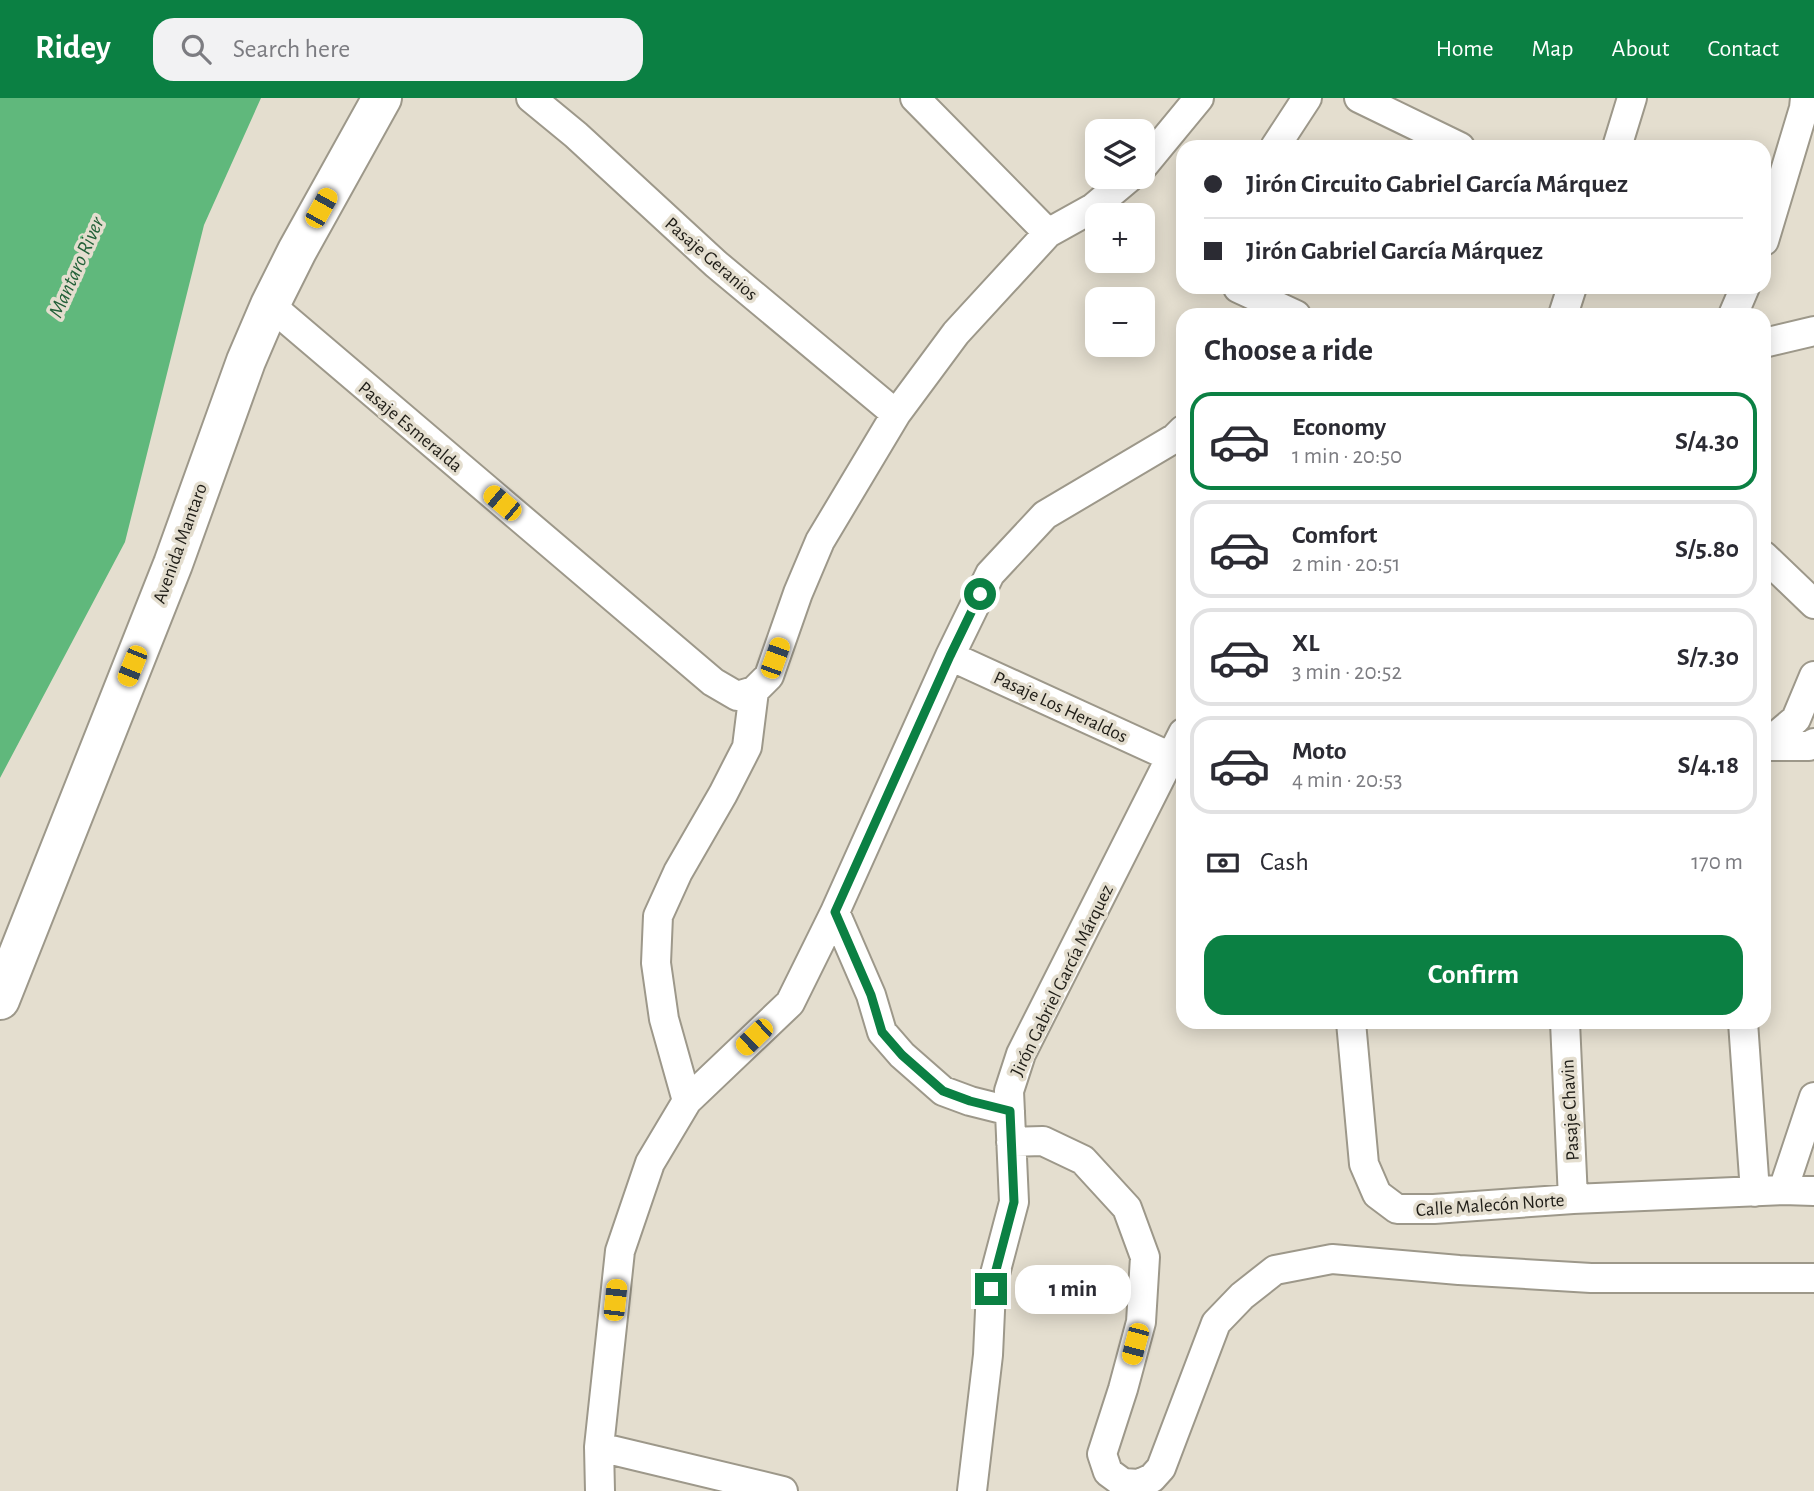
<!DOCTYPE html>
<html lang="en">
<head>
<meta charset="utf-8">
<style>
	body { margin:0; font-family:"Alegreya Sans",sans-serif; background:#f2f2f3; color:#2b2b33; height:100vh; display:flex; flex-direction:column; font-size:26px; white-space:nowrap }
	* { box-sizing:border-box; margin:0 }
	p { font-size:23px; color:#7c7c81 }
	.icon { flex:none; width:38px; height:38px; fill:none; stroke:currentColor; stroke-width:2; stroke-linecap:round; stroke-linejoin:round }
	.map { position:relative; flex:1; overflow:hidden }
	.details { position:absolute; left:1176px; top:210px; width:595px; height:721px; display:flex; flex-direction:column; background:#fff; border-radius:21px; box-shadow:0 4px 18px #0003 }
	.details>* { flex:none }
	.banner { position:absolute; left:1176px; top:42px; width:595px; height:154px; border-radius:21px; box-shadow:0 4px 18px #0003; display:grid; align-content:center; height:154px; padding:0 28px; background:#fff }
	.controls { position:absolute; left:1085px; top:21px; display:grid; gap:14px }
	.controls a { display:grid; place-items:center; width:70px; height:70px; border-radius:14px; background:#fff; box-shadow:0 4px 18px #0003; font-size:35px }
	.end { position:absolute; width:32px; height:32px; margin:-16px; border:9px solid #0b8043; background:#fff; box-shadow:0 0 0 4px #fff }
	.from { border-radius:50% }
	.bubble { position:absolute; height:49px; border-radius:21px; background:#fff; box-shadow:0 4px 18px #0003; font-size:23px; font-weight:600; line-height:49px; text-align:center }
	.car { position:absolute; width:21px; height:42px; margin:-21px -10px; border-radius:9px; box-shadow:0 0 5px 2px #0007; background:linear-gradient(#f5c518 24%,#345 0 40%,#f5c518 0 76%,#345 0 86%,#f5c518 0) }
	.banner b { display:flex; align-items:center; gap:24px; height:66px; font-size:26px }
	.banner b+b { border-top:2px solid #e1e1e2 }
	.banner i { width:18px; height:18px; background:#2b2b33 }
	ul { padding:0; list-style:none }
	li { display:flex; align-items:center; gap:21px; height:98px; margin:0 14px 10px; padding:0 14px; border:4px solid #e1e1e2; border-radius:21px }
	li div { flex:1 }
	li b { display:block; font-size:26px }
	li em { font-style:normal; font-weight:600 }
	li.active { border-color:#0b8043 }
	li>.icon { width:63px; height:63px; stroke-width:1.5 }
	h2 { padding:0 28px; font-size:32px; line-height:84px }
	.pay { display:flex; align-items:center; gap:18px; height:77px; padding:0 28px; font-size:26px }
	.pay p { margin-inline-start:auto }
	.cta { display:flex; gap:14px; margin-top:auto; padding:14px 28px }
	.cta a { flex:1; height:80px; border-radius:21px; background:#0b8043; color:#fff; font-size:28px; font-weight:600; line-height:80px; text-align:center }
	header { display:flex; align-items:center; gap:42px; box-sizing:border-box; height:98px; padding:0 35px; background:#0b8043; color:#fff }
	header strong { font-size:33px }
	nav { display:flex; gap:38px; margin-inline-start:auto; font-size:24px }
	.search { width:490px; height:63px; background:#f2f2f3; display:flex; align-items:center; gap:18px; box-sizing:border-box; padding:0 24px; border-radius:21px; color:#7c7c81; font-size:26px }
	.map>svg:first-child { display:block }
	.water { fill:#60b87c }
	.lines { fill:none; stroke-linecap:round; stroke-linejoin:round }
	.street-casing { stroke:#9d988a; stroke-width:32 }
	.secondary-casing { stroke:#9d988a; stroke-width:42 }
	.street { stroke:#fff; stroke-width:28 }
	.secondary { stroke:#fff; stroke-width:38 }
	.route { stroke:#0b8043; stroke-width:9 }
	.labels { text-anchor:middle; stroke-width:7; stroke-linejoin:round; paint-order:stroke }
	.street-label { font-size:19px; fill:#1f1d17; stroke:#e4decf }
	.water-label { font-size:21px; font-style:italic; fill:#226038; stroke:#e4decf }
</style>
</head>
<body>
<header>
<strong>Ridey</strong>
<div class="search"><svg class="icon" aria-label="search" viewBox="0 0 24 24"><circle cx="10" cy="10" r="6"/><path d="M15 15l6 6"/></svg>Search here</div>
<nav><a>Home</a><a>Map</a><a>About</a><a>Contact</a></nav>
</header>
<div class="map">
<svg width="1814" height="1393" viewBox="0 0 1814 1393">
	<rect width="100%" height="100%" fill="#e4decf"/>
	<!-- water -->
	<path class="water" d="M0 0H261L204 127 125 444 0 680Z"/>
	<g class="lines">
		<defs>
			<path id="street" d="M531 0 576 37 716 166 896 316
				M915 0 1048 135
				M1359 0 1460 49
				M1275 49 1307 0
				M1617 49 1632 0
				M1143 68 1199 0
				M1764 143 1804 10 1805 0
				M1238 190 1296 217
				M270 207 713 584 737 598 754 593 769 578 798 495 820 443 896 316 956 235 1048 135 1093 110 1130 79
				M1563 217 1572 189
				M1733 217 1745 189
				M1764 245 1814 233
				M1764 458 1814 506
				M950 558 1171 659
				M1764 648 1796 621 1814 578
				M1765 648H1809L1814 645
				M835 814 871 897 882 934 902 957 943 993 970 1003 1010 1013
				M1351 924 1364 1066 1377 1096 1397 1111H1434L1573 1101 1783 1092 1814 1093
				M1565 924 1573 1101
				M1743 924 1755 1094
				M687 1003 664 921 656 865 658 818 678 774 723 696 747 649 754 593
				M1011 1044 1043 1043 1083 1062 1127 1110 1145 1159 1141 1224 1123 1291 1102 1356 1108 1374 1123 1385 1139 1386 1152 1380 1161 1370 1216 1225 1242 1198 1275 1172 1332 1161 1459 1172 1591 1180H1814
				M1783 1092 1814 999
				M599 1349 783 1393
				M600 1393 599 1349 620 1153 650 1065 687 1003 790 905 835 814 950 558 990 476 1045 417 1175 340 1183 332
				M972 1393 988 1257 991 1191 1014 1104 1009 993 1021 956 1183 635"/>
			<path id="secondary" d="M0 902 173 466 246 263 270 207 297 153 382 0"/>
		</defs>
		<!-- street casing -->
		<use href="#street" class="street-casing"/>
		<!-- secondary casing -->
		<use href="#secondary" class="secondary-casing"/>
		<!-- street -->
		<use href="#street" class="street"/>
		<!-- secondary -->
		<use href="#secondary" class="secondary"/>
	</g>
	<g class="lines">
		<!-- route -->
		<path class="route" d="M980 496 950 558 835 814 871 897 882 934 902 957 943 993 970 1003 1010 1013 1014 1104 991 1191"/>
	</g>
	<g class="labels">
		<!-- street labels -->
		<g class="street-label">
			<text transform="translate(712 160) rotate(41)" y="7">Pasaje Geranios</text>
			<text transform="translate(411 328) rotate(40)" y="7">Pasaje Esmeralda</text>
			<text transform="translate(179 445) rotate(-70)" y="7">Avenida Mantaro</text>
			<text transform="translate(1061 608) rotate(25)" y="7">Pasaje Los Heraldos</text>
			<text transform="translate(1061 882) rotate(-64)" y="7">Jirón Gabriel García Márquez</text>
			<text transform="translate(1569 1012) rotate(-93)" y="7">Pasaje Chavin</text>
			<text transform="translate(1490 1106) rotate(-4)" y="7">Calle Malecón Norte</text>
		</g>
		<!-- water labels -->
		<g class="water-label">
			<text transform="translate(76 169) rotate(-66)" y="7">Mantaro River</text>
		</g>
	</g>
</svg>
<div class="controls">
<a><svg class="icon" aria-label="layers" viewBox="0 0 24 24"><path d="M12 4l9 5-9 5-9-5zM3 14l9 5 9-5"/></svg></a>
<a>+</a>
<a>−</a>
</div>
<i class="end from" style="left:980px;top:496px"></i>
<i class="end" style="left:991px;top:1191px"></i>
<div class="bubble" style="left:1015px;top:1167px;width:116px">1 min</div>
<i class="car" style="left:321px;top:110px;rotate:29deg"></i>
<i class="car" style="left:502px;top:405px;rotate:310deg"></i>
<i class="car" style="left:775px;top:560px;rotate:20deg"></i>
<i class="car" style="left:132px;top:568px;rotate:202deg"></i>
<i class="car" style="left:754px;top:939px;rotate:226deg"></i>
<i class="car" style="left:615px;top:1202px;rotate:6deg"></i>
<i class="car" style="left:1135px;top:1246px;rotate:195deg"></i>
<div class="banner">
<b><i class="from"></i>Jirón Circuito Gabriel García Márquez</b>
<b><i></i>Jirón Gabriel García Márquez</b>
</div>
<section class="details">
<h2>Choose a ride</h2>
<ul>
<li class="active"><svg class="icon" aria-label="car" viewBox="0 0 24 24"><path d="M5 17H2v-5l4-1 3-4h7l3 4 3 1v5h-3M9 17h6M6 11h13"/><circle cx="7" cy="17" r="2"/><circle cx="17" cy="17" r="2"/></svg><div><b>Economy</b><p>1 min · 20:50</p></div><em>S/4.30</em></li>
<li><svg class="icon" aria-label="car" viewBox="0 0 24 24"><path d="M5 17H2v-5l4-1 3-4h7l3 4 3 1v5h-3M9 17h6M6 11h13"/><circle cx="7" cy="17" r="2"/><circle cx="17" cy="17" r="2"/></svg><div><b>Comfort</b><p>2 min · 20:51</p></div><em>S/5.80</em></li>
<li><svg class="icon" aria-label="car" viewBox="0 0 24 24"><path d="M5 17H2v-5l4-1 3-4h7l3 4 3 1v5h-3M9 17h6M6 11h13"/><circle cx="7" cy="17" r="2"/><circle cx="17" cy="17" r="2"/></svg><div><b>XL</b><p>3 min · 20:52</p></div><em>S/7.30</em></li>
<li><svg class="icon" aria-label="car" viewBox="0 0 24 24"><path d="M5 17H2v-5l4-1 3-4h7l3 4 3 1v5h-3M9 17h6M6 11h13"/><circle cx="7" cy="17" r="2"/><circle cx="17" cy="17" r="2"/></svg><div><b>Moto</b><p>4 min · 20:53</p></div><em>S/4.18</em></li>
</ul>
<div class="pay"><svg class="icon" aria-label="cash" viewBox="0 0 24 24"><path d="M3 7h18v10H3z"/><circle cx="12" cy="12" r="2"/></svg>Cash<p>170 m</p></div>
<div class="cta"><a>Confirm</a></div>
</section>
</div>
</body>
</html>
